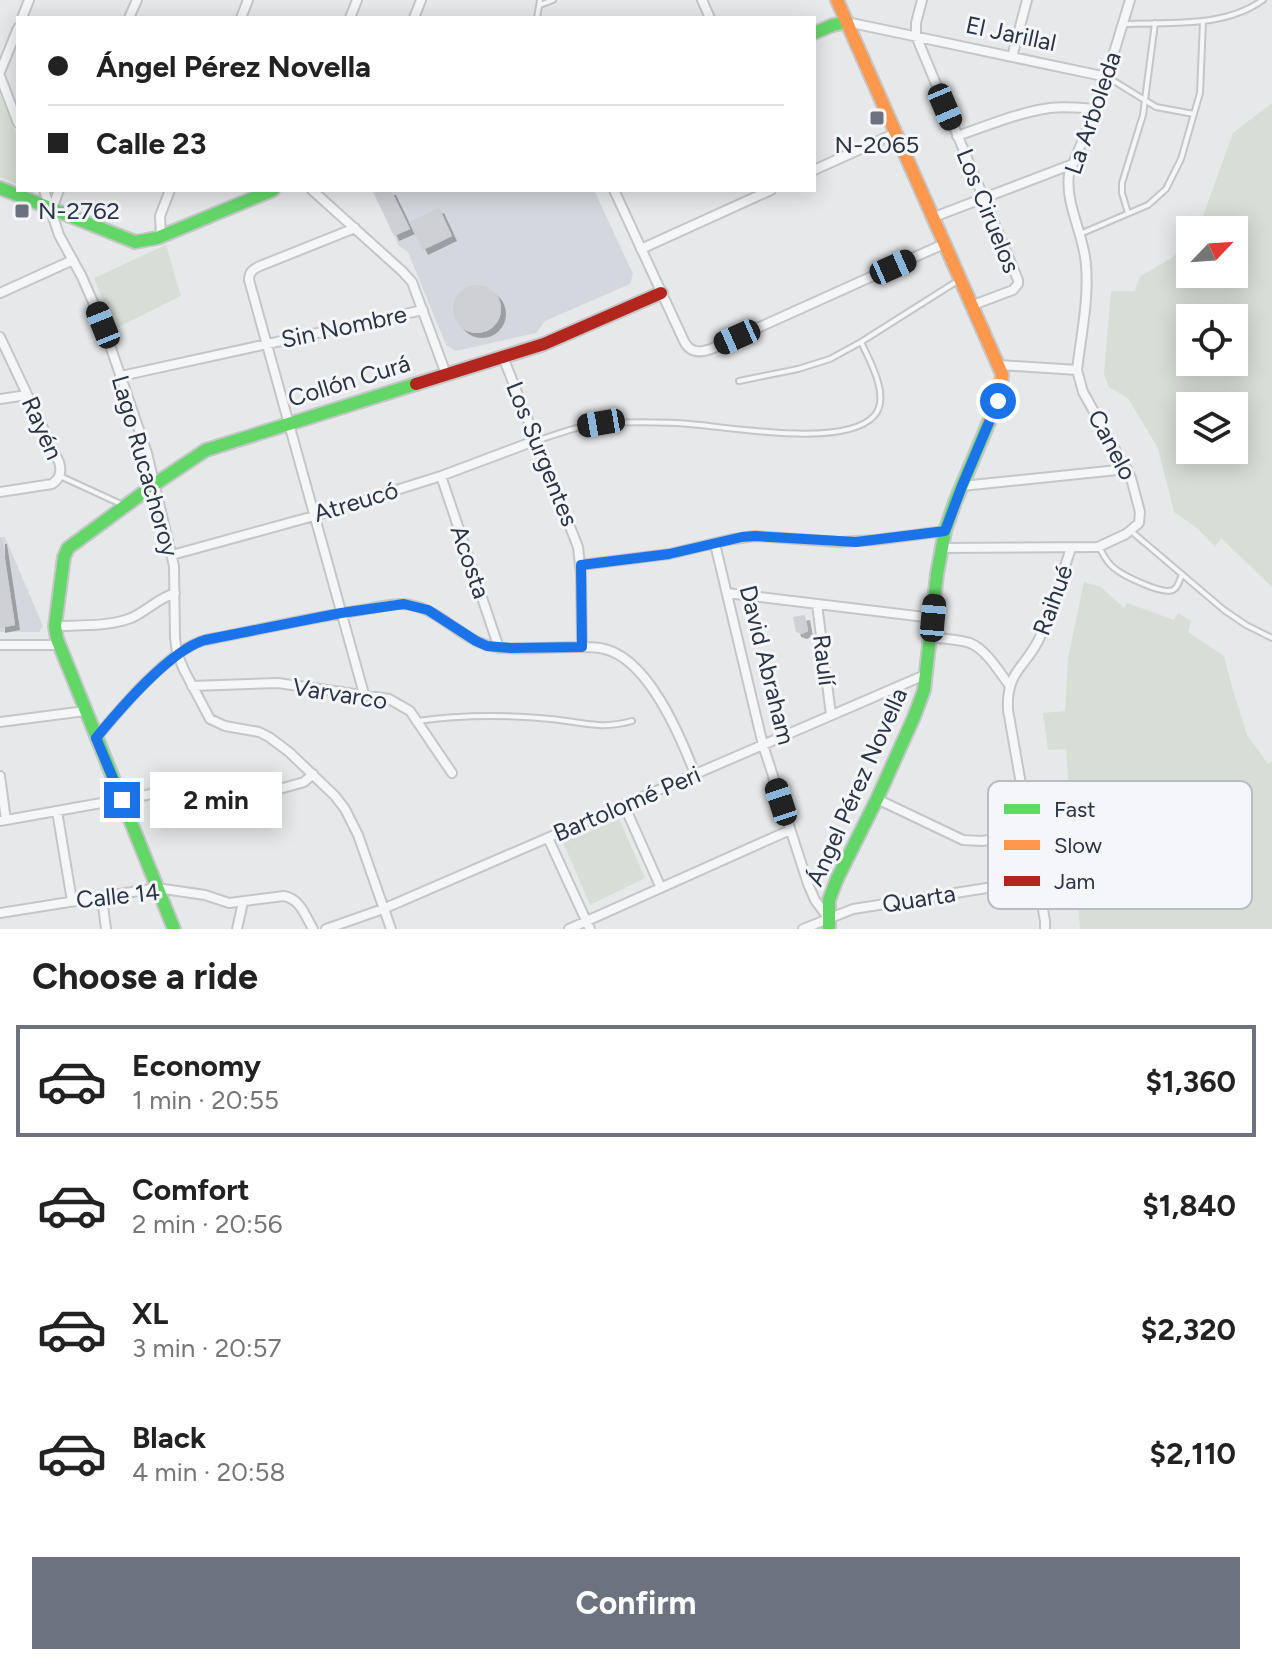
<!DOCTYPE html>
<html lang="en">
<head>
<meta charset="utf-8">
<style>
	body { margin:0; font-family:Figtree,sans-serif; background:#f6f6f6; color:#222; height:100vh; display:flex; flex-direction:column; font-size:30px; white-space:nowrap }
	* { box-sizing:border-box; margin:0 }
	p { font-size:26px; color:#767676 }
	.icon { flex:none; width:44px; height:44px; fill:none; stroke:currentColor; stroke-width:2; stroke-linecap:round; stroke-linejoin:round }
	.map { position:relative; height:929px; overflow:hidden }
	.side { display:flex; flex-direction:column; background:#fff; flex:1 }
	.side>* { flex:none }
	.top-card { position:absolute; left:16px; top:16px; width:800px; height:176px; border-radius:0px; box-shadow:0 4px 20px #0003; display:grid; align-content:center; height:176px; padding:0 32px; background:#fff }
	.needle { width:52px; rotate:65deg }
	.controls { position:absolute; left:1176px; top:216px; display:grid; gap:16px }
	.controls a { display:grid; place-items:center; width:72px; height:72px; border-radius:0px; background:#fff; box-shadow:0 4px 20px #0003; font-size:40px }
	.end { position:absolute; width:36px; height:36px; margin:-18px; border:10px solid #1a73e8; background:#fff; box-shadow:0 0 0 4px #fff }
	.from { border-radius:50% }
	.bubble { position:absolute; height:56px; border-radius:0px; background:#fff; box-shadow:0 4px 20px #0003; font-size:26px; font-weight:700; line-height:56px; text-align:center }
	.car { position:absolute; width:24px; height:48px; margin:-24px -12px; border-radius:10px; box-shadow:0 0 6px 2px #0007; background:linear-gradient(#222 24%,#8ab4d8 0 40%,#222 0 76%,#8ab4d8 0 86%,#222 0) }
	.top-card b { display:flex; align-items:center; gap:28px; height:76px; font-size:30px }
	.top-card b+b { border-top:2px solid #e0e0e0 }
	.top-card i { width:20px; height:20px; background:#222 }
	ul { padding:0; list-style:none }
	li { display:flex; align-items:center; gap:24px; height:112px; margin:0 16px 12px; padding:0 16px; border:4px solid transparent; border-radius:0px }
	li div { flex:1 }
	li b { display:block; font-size:30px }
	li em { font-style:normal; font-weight:700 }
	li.selected { border-color:#6c737f }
	li>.icon { width:72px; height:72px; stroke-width:1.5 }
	h2 { padding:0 32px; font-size:36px; line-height:96px }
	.action { display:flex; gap:16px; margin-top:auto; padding:16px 32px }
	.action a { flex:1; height:92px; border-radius:0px; background:#6c737f; color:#fff; font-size:32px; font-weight:700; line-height:92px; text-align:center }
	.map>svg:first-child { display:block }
	.built { fill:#d4d7dd }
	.green { fill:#d6ded6; fill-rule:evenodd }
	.building { fill:#ced0d3; filter:url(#shadow) }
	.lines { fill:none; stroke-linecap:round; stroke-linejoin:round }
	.lane-casing { stroke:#c4c6c8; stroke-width:8 }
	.street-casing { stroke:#c4c6c8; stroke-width:12 }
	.fast-casing { stroke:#c4c6c8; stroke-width:16 }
	.slow-casing { stroke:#c4c6c8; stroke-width:16 }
	.jam-casing { stroke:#c4c6c8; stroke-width:16 }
	.lane { stroke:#f5f6f7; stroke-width:4 }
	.street { stroke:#f5f6f7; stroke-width:8 }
	.fast { stroke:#63d668; stroke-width:12 }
	.slow { stroke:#ff974d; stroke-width:12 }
	.jam { stroke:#b3261e; stroke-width:12 }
	.route { stroke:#1a73e8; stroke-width:10 }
	.poi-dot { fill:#6c737f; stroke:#f4f6f9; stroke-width:3 }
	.labels { text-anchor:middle; stroke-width:6; stroke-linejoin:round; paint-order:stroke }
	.street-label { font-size:24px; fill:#2b3445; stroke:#f4f6f9 }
	.poi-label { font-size:24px; fill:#2b3445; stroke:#f4f6f9 }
	.key { fill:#f4f6f9; stroke:#b8bcc3; stroke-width:2 }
	.key-label { font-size:22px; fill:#2b3445 }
</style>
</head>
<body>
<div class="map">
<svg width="1272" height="929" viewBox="0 0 1272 929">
	<defs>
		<filter id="shadow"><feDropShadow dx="5" dy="5" stdDeviation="0" flood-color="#0004"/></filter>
	</defs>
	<rect width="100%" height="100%" fill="#e6e8ea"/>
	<!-- built -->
	<path class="built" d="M372 190H594L633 274 630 284 545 321 536 333 456 351 446 345 408 252 399 246Z
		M0 537H5L43 626 39 632H0Z"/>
	<!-- green -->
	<path class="green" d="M0 94 18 139V185L0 177Z
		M1272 103V587L1221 538 1215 547 1197 528 1174 512 1158 448 1128 398 1109 387 1104 374 1111 291H1135L1140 276 1170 259 1190 243V274H1234V230H1198L1233 133ZM1190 318H1234V362H1190ZM1234 406V450H1190V406Z
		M166 245 181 296 115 329 94 278Z
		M1084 582 1101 587 1124 608 1127 603 1174 620 1178 613 1191 621 1188 632 1224 656 1232 687 1247 735 1268 764 1272 762V929H1080L1066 749 1048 750 1043 713 1065 711 1068 658Z
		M619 819 645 878 590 905 563 842Z"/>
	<!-- building -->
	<path class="building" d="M381 190H391L410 229 394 236 374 193Z
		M439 208 452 236 423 250 409 222Z
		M453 309a24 24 0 1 1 48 0a24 24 0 1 1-48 0Z
		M0 539H2L15 625 0 628Z
		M805 615 808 631 802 634 796 632 793 617Z"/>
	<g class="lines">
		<defs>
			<path id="lane" d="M540 5 553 0
				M537 18 540 0
				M1125 24C1171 22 1224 28 1263 0
				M1109 78 1156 107 1194 114
				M1128 213 1122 193V183L1143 115 1155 23
				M1080 234 1148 205 1166 189 1181 159 1200 93 1203 21
				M739 381 798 369 830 359 861 342 959 280
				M539 440C560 433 582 425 604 423 628 422 653 422 677 423 721 425 843 450 874 416 891 398 870 361 861 342
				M60 476 123 505
				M1131 531 1224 610 1246 625 1272 638
				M1099 547C1103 554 1107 563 1114 568 1122 575 1162 595 1173 590 1178 588 1180 579 1182 574
				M418 721C459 715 509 715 551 719 582 722 600 730 632 721"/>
			<path id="street" d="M702 0 710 18
				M922 0 916 23V36L1018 280V284L1013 290 973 305
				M22 18 29 0
				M129 18 137 0
				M241 18 248 0
				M350 18 357 0
				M414 18 421 0
				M847 22 1107 77
				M1012 57 1027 0
				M0 72 18 28
				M0 76 18 123
				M957 136C987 126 1019 112 1050 108 1065 106 1080 108 1095 109
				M814 170 896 133
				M44 190 59 235 82 277 103 325 147 453 174 566 175 638 177 653 184 670 210 719 225 726 259 732 269 737 289 752 335 796 345 809 358 835 391 929
				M312 190 402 271 412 282 446 374
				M614 190 684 341C690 353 700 353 711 349L946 243
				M52 209 59 190
				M934 217 1073 164
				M355 228 260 266C253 269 249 272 249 280L364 694
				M161 236 160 216 170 190
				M641 249 771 190
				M0 293 73 260
				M0 337 59 462C62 471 60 479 52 484L0 492
				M503 357 578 547 581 575 582 647
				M999 365 1077 370
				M121 376 423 310
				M0 399 27 395
				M441 476 499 648
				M962 486 1127 469
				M715 544 763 745 808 884 815 900 828 918
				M941 548 1098 547 1126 534 1139 523 1140 512 1131 478 1083 392 1077 370C1081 336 1089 299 1086 265 1084 234 1065 205 1069 174L1101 95 1130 0
				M172 555 314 516 441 476 537 440
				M581 565 669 554 728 540 755 536 839 542 875 540 945 531
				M727 593 933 618
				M817 604 831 715
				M55 626C79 625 108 627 131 618 147 611 157 599 175 593
				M931 637C943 639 958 639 970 643 987 650 999 672 1010 686
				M0 645H59
				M192 686 278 683 389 699 410 711 452 773
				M0 722 85 711
				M96 738C120 709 170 649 205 640 257 630 309 618 361 610 379 607 398 601 415 606 445 614 465 643 496 647 530 652 566 644 600 648 647 655 680 735 695 774
				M0 776 6 820
				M877 799 963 840 982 841 1030 834
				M624 805 661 888
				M57 811 72 901
				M0 821 208 784 283 788 304 782 313 774
				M548 838 590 929
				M102 898 106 929
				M0 913 157 888 205 895 229 903 284 896C300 899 305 915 313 929
				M237 929 243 902
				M326 929 383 909 927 674
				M569 929 790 830
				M803 929 853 909 1038 880
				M1045 929V921L1008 710C1006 670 1026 668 1040 637 1054 609 1061 577 1071 548"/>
			<path id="fast" d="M814 33 833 25 847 22
				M0 188 135 242 157 238 273 190
				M174 929 57 639 55 626 64 557 68 548 155 484 206 450 416 384
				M829 929V900L837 879 877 799 914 717 924 690 937 574 945 531 955 502 989 422"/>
			<path id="slow" d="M837 0 1002 374 1001 392 989 422"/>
			<path id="jam" d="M416 384 544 344 661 293"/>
		</defs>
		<!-- lane casing -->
		<use href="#lane" class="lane-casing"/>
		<!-- street casing -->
		<use href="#street" class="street-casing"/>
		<!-- fast casing -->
		<use href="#fast" class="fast-casing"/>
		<!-- slow casing -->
		<use href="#slow" class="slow-casing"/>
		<!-- jam casing -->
		<use href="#jam" class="jam-casing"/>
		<!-- lane -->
		<use href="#lane" class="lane"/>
		<!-- street -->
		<use href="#street" class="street"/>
		<!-- fast -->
		<use href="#fast" class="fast"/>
		<!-- slow -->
		<use href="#slow" class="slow"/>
		<!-- jam -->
		<use href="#jam" class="jam"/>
	</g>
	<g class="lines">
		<!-- route -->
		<path class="route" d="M122 800 96 738C120 709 170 650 205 640L341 613 404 604 428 610 476 641 487 646 511 648 582 647 581 565 669 554 742 537 755 536 856 542 945 531 962 486 998 401"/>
	</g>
	<!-- markers -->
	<g class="poi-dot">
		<rect x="869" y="110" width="16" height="16" rx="4"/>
		<rect x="14" y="203" width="16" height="16" rx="4"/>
	</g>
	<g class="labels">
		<!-- street labels -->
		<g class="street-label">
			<text transform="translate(1011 34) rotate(12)" y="8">El Jarillal</text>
			<text transform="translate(1093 113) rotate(-71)" y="8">La Arboleda</text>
			<text transform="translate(988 211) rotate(68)" y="8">Los Ciruelos</text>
			<text transform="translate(344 327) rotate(-12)" y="8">Sin Nombre</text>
			<text transform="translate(349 381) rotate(-17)" y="8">Collón Curá</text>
			<text transform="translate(42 428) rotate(66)" y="8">Rayén</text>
			<text transform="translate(1112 445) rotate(62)" y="8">Canelo</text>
			<text transform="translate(542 454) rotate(68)" y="8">Los Surgentes</text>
			<text transform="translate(145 466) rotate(74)" y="8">Lago Rucachoroy</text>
			<text transform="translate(356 502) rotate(-17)" y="8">Atreucó</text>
			<text transform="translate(470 562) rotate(71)" y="8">Acosta</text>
			<text transform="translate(1053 600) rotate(-70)" y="8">Raihué</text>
			<text transform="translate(824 660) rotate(83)" y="8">Raulí</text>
			<text transform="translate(767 665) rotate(76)" y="8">David Abraham</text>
			<text transform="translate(340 694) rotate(9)" y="8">Varvarco</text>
			<text transform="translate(857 787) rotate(-66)" y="8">Ángel Pérez Novella</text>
			<text transform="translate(627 804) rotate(-23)" y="8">Bartolomé Peri</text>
			<text transform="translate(118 896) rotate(-6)" y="8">Calle 14</text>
			<text transform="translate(919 899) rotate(-9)" y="8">Quarta</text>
		</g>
		<!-- poi labels -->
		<g class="poi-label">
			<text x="877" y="153">N-2065</text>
			<text x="38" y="219" text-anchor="start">N-2762</text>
		</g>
	</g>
	<!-- legend -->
	<rect x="988" y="781" width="264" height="128" rx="12" class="key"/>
	<rect x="1004" y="804" width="36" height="10" fill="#63d668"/>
	<rect x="1004" y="840" width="36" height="10" fill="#ff974d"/>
	<rect x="1004" y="876" width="36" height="10" fill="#b3261e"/>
	<g class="key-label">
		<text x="1054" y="817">Fast</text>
		<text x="1054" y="853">Slow</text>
		<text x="1054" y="889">Jam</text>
	</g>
</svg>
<div class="controls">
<a><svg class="needle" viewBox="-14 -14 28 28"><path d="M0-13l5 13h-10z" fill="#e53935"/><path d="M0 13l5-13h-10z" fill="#767676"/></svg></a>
<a><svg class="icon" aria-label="locate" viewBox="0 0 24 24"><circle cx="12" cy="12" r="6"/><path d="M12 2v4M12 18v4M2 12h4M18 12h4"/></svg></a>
<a><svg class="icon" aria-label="layers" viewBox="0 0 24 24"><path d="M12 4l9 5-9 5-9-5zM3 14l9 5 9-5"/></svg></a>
</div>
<i class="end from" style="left:998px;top:401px"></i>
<i class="end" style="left:122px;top:800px"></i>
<div class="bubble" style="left:150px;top:772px;width:132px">2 min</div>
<i class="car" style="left:945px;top:107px;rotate:157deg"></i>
<i class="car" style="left:893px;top:267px;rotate:66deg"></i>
<i class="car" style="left:103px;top:325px;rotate:338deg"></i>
<i class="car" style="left:737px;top:337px;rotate:246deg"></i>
<i class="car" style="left:601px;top:423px;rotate:260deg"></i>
<i class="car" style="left:933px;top:618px;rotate:5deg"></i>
<i class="car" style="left:781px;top:802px;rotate:342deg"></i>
<div class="top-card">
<b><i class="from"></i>Ángel Pérez Novella</b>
<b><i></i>Calle 23</b>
</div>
</div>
<section class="side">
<h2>Choose a ride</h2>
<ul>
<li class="selected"><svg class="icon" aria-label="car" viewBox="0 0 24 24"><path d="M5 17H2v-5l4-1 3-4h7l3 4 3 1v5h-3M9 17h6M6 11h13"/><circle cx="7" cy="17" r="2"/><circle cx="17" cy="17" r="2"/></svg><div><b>Economy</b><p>1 min · 20:55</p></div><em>$1,360</em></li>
<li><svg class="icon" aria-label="car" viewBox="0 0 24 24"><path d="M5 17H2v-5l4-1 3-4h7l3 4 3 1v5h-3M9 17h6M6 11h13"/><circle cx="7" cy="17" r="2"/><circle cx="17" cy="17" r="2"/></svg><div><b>Comfort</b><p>2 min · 20:56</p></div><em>$1,840</em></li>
<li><svg class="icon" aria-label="car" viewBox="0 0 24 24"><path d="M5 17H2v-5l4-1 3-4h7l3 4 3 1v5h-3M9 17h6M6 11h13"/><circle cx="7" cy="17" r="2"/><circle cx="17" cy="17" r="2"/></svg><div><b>XL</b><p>3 min · 20:57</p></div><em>$2,320</em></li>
<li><svg class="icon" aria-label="car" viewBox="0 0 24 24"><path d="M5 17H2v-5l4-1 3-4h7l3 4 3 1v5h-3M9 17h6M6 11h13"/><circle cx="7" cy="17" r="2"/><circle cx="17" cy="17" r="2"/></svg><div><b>Black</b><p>4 min · 20:58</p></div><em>$2,110</em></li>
</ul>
<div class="action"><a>Confirm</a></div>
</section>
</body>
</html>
